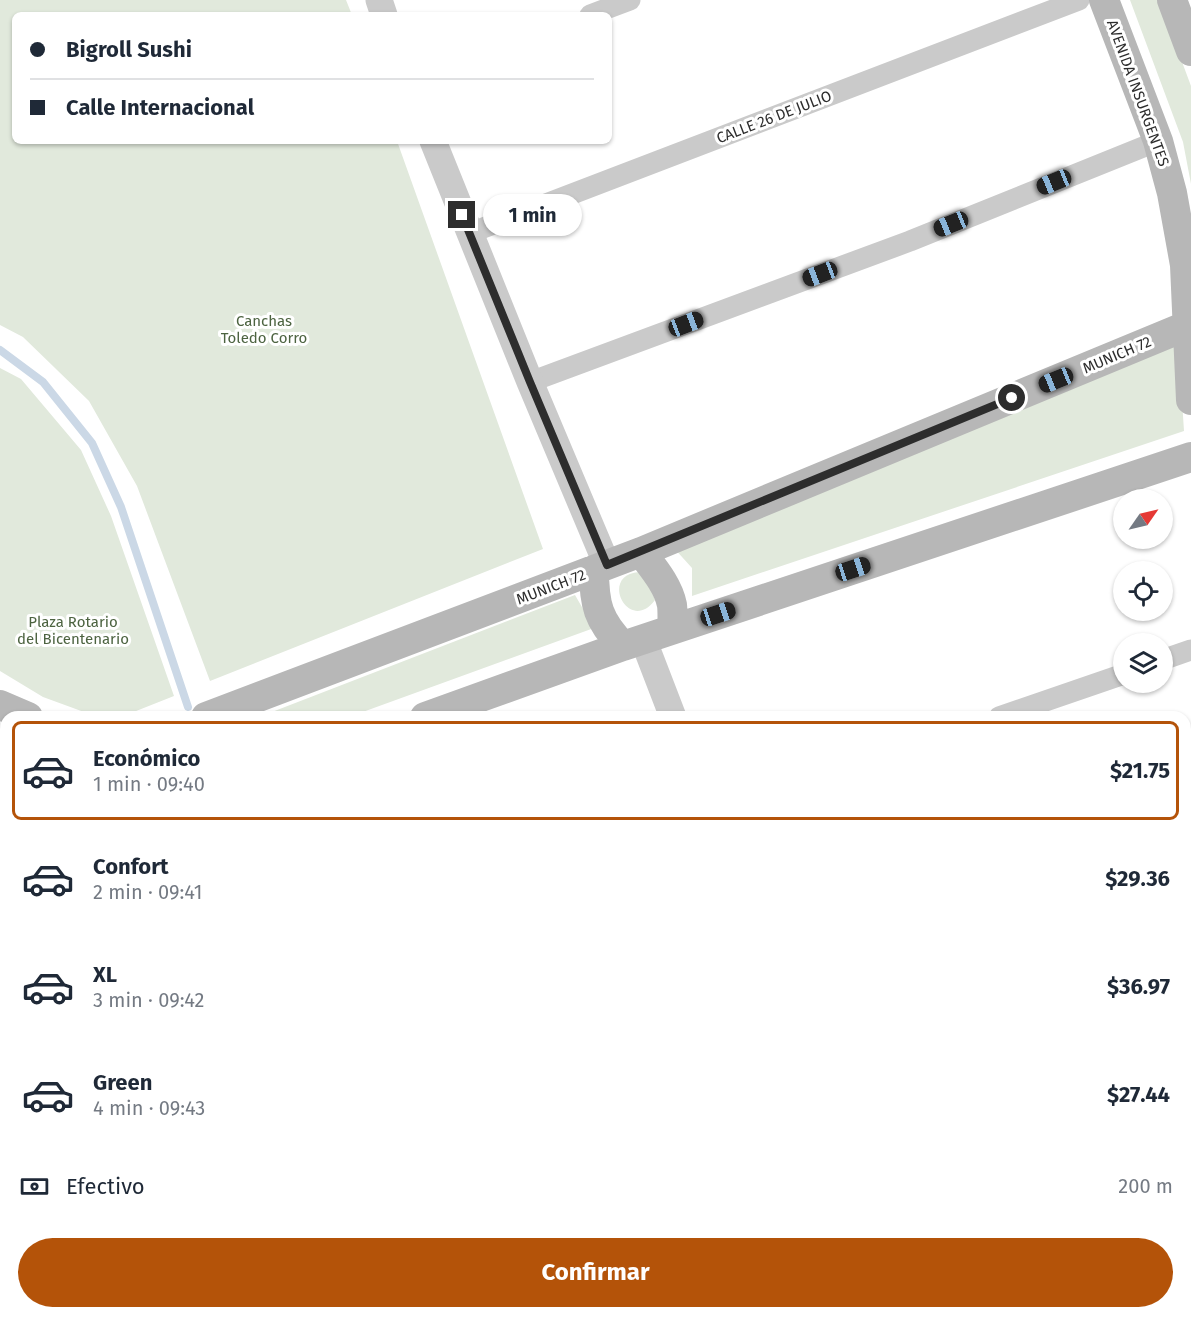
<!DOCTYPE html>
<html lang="es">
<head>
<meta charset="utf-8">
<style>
	body { margin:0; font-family:"Fira Sans",sans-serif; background:#f6f6f7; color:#1f2937; height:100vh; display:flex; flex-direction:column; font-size:22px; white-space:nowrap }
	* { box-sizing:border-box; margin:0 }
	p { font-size:20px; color:#747a83 }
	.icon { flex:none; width:33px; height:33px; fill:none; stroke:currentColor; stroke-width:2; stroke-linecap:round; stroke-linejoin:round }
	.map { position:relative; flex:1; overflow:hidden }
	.side { position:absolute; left:0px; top:711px; width:1191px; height:608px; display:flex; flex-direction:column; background:#fff; border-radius:18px 18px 0 0; box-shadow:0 2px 4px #0004 }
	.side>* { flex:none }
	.banner { position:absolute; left:12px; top:12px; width:600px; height:132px; border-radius:9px; box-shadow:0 2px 4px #0004; display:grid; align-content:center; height:132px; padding:0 18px; background:#fff }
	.needle { width:39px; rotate:56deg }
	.buttons { position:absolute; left:1113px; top:489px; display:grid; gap:12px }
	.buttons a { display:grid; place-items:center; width:60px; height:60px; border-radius:50%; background:#fff; box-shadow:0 2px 4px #0004; font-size:30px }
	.end { position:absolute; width:27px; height:27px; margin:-14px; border:8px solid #2d2d2d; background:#fff; box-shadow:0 0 0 3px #fff }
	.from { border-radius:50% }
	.bubble { position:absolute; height:42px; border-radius:21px; background:#fff; box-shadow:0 2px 4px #0004; font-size:20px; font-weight:700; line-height:42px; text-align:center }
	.car { position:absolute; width:18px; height:36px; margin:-18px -9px; border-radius:8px; box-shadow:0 0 4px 2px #0007; background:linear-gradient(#222 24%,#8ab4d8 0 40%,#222 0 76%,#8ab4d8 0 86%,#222 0) }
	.banner b { display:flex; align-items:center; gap:21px; height:57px; font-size:22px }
	.banner b+b { border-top:2px solid #e0e1e3 }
	.banner i { width:15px; height:15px; background:#1f2937 }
	ul { padding:10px 0 0; list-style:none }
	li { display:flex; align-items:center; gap:18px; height:99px; margin:0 12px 9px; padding:0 6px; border:3px solid transparent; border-radius:9px }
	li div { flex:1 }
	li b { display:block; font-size:22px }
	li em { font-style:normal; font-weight:700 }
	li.active { border-color:#b45309 }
	li>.icon { width:54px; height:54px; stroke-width:1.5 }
	.pay { display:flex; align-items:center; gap:15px; height:66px; padding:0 18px; font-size:22px }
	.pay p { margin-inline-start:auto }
	.cta { display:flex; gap:12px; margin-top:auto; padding:12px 18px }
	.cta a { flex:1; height:69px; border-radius:36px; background:#b45309; color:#fff; font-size:24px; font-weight:700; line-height:69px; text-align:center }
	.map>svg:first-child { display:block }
	.green { fill:#e1e9dc }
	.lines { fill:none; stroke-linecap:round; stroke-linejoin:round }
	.stream { stroke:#cbd8e6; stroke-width:8 }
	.minor { stroke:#cacaca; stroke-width:21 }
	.tertiary { stroke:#cacaca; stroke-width:27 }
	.secondary { stroke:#b7b7b7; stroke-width:30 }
	.route { stroke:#2d2d2d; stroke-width:8 }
	.labels { text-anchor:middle; stroke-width:6; stroke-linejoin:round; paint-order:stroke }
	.street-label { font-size:15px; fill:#2d2d2d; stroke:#fff }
	.park-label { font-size:15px; fill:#4c6340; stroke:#fff }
</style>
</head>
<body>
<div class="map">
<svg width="1191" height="1318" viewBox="0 0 1191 1318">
	<rect width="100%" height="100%" fill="#fff"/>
	<!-- green -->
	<path class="green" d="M0 0H346L352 15H15V141H397L543 549 210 681 137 486 89 401 23 337 0 325Z
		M1130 0H1159L1191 86V184L1183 142Z
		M1178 340 1184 431 692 596V568L673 547Z
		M0 368 21 379 81 450 111 516 174 696 126 715 84 712 43 697 0 671Z
		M639 572 645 574 655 600C629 635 598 575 639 572Z
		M575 595 594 628 349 717H259Z"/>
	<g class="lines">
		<!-- stream -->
		<path class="stream" d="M0 350 43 382 92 443 121 507 188 707"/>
		<!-- minor -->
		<path class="minor" d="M590 15 630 0
			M470 233 1079 0
			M530 382 910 241 1158 141
			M1162 660 1191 650
			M999 717 1124 674
			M1185 821 1191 818
			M0 913 6 919
			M1185 1010 1191 1007
			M0 1266 6 1264
			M159 1312 161 1318
			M428 1312 430 1318"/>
		<!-- tertiary -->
		<path class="tertiary" d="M379 0 384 15
			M433 141 530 382 607 565
			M643 639 673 717
			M1185 1226 1191 1223
			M900 1312 902 1318
			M942 1318 958 1312"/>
		<!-- secondary -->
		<path class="secondary" d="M1104 0 1158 141 1172 193 1185 265 1191 400
			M1172 0 1191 51
			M641 552C653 568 668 585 672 605 673 613 672 622 673 629
			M594 570C594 604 598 621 623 646
			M0 705 28 717
			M206 717 641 552 1191 324
			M425 717 623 646 1191 457
			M0 783 6 797
			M0 875 6 872"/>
	</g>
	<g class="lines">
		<!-- route -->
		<path class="route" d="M462 215 530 382 607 565 1012 398"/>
	</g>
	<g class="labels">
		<!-- street labels -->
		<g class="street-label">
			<text transform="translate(1138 93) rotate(70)" y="5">AVENIDA INSURGENTES</text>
			<text transform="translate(774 117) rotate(-21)" y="5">CALLE 26 DE JULIO</text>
			<text transform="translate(1117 355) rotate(-23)" y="5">MUNICH 72</text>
			<text transform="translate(551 587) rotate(-21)" y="5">MUNICH 72</text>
		</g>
		<!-- park labels -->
		<g class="park-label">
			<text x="264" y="326">Canchas<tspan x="264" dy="17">Toledo Corro</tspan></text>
			<text x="73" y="627">Plaza Rotario<tspan x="73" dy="17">del Bicentenario</tspan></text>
		</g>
	</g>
</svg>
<div class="buttons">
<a><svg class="needle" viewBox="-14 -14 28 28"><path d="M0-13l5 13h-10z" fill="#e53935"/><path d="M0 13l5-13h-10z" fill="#747a83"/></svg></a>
<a><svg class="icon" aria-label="locate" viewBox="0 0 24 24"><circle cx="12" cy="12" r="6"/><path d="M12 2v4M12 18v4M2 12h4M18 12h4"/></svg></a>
<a><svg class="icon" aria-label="layers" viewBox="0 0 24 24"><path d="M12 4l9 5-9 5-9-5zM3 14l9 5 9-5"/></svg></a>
</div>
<i class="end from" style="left:1012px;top:398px"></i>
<i class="end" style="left:462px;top:215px"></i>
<div class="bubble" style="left:483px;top:194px;width:99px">1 min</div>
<i class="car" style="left:1054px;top:182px;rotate:248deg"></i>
<i class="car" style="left:951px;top:224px;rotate:248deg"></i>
<i class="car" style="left:820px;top:274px;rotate:249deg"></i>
<i class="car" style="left:686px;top:324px;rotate:69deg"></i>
<i class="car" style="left:1056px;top:380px;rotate:248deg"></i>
<i class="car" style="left:853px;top:569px;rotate:72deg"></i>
<i class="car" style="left:718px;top:614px;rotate:72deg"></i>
<div class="banner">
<b><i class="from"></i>Bigroll Sushi</b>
<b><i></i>Calle Internacional</b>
</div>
<section class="side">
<ul>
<li class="active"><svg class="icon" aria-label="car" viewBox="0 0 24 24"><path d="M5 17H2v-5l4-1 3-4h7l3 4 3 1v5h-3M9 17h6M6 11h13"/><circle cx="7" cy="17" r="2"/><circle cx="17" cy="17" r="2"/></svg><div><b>Económico</b><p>1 min · 09:40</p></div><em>$21.75</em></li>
<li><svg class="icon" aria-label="car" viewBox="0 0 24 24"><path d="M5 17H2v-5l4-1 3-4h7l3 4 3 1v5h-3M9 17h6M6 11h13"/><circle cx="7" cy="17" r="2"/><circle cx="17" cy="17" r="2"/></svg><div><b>Confort</b><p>2 min · 09:41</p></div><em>$29.36</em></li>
<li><svg class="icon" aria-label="car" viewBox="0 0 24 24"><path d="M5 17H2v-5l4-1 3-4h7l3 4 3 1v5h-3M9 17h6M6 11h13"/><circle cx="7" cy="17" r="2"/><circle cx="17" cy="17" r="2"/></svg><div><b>XL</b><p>3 min · 09:42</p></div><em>$36.97</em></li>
<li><svg class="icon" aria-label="car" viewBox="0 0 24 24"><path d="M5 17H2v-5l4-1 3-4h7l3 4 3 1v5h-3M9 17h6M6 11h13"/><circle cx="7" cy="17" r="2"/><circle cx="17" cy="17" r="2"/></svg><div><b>Green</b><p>4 min · 09:43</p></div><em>$27.44</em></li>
</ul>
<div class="pay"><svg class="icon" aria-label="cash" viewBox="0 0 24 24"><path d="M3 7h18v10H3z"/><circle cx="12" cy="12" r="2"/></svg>Efectivo<p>200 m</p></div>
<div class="cta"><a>Confirmar</a></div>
</section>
</div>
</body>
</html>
